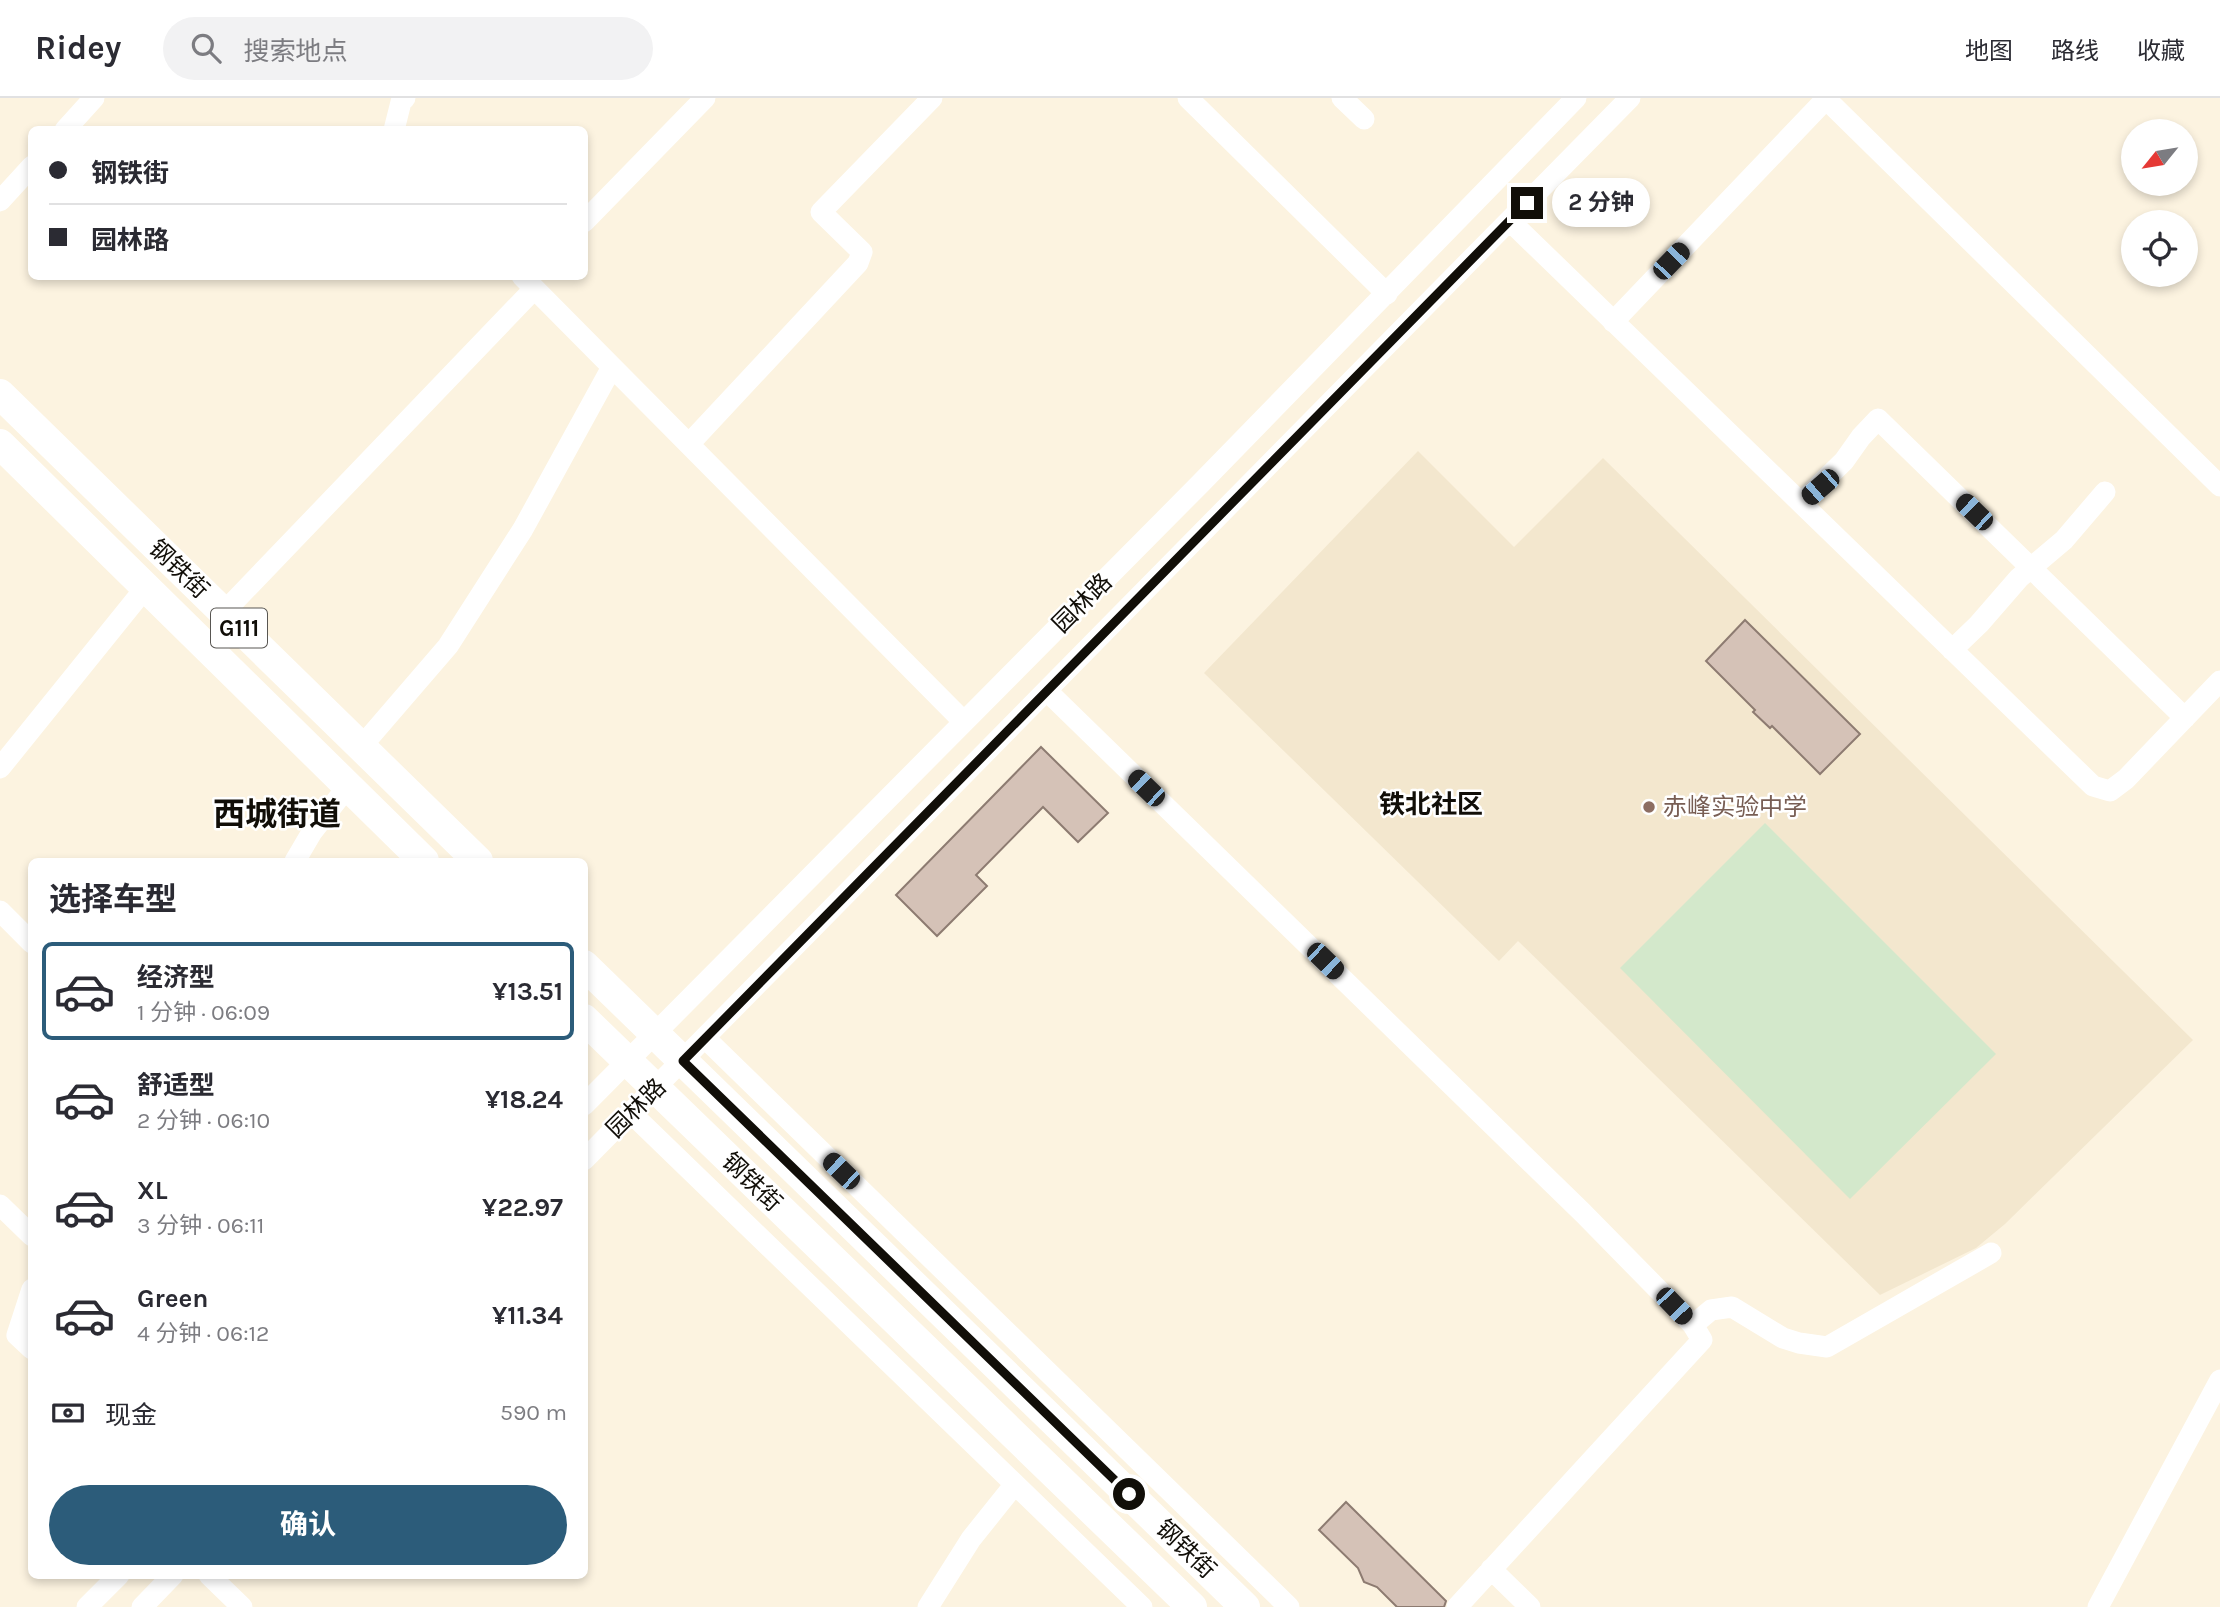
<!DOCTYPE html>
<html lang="zh">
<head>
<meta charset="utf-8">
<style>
	body { margin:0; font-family:Karla,"Noto Sans SC",sans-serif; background:#f2f2f3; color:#2b2b33; height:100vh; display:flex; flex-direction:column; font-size:26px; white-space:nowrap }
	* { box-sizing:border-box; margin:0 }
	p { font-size:23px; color:#7c7c81 }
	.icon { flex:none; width:38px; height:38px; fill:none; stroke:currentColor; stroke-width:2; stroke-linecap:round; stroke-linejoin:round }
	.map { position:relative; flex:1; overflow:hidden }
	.panel { position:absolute; left:28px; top:760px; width:560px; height:721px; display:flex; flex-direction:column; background:#fff; border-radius:10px; box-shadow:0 4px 10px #0003 }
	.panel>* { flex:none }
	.top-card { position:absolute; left:28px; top:28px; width:560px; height:154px; border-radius:10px; box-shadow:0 4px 10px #0003; display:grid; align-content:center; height:154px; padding:0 21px; background:#fff }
	.needle { width:46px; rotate:240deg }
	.fabs { position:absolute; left:2121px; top:21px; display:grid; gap:14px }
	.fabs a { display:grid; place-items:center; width:77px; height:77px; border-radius:50%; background:#fff; box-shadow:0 4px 10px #0003; font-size:35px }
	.end { position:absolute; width:32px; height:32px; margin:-16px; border:9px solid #110e08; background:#fff; box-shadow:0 0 0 4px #fff }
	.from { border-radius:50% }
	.bubble { position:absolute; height:49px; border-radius:24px; background:#fff; box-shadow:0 4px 10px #0003; font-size:23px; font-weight:700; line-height:49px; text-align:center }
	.car { position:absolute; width:21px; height:42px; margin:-21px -10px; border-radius:9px; box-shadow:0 0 5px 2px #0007; background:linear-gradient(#222 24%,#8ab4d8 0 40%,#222 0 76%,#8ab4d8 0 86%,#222 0) }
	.top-card b { display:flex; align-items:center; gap:24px; height:66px; font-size:26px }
	.top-card b+b { border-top:2px solid #e1e1e2 }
	.top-card i { width:18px; height:18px; background:#2b2b33 }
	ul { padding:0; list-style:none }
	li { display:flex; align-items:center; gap:21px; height:98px; margin:0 14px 10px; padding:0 7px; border:4px solid transparent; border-radius:10px }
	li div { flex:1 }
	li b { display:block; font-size:26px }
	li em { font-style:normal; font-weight:700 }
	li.active { border-color:#2c5c7a }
	li>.icon { width:63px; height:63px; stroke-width:1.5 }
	h2 { padding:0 21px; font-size:32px; line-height:84px }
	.pay { display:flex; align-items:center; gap:18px; height:77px; padding:0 21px; font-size:26px }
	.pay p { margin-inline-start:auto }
	.button { display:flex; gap:14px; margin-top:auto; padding:14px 21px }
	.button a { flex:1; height:80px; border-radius:42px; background:#2c5c7a; color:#fff; font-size:28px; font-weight:700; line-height:80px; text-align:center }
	header { display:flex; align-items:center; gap:42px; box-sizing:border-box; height:98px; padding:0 35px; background:#fff; border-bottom:2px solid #e1e1e2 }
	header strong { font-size:33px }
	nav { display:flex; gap:38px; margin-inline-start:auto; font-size:24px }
	.search { width:490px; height:63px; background:#f2f2f3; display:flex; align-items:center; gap:18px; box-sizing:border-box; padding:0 24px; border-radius:38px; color:#7c7c81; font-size:26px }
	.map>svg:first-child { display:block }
	.built { fill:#f3e7ce }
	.green { fill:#d3e8cb }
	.building { fill:#d5c2b7; stroke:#8d7b71; stroke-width:2 }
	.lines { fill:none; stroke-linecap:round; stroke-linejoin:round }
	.minor { stroke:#fff; stroke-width:21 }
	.highway { stroke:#fff; stroke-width:30 }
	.route { stroke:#110e08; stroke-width:9 }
	.education-dot { fill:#8d6e63; stroke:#fff; stroke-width:2.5 }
	.labels { text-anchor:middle; stroke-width:5; stroke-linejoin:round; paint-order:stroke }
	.shield { fill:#fff; stroke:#585652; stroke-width:2 }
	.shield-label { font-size:23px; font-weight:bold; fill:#110e08 }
	.street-label { font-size:24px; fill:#110e08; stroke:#fff }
	.education-label { font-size:24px; fill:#785e54; stroke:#fff; text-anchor:start }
	.neighbourhood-label { font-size:26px; font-weight:bold; fill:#110e08; stroke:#fff }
	.district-label { font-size:32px; font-weight:bold; fill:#110e08; stroke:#fff }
</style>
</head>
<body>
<header>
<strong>Ridey</strong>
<div class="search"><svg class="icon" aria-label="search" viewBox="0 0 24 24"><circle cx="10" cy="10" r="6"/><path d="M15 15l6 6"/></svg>搜索地点</div>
<nav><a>地图</a><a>路线</a><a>收藏</a></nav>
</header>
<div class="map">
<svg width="2220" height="1509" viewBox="0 0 2220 1509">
	<rect width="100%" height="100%" fill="#fcf3e0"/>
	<!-- built -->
	<path class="built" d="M1418 353 1514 449 1603 360 2193 942 2005 1126 1976 1150 1880 1197 1518 843 1499 863 1204 575Z"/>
	<!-- green -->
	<path class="green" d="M1765 725 1996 956 1850 1101 1620 870Z"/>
	<!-- building -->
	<path class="building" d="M1745 522 1860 636 1820 676 1772 628 1770 630 1753 614 1755 612 1706 563Z
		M1041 649 1108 715 1078 744 1043 709 976 777 987 788 937 838 896 797Z
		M1346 1404 1446 1503 1444 1509H1397L1377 1489 1364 1484 1358 1470 1319 1432Z"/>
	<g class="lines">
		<!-- minor -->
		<path class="minor" d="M1188 0 1387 196
			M1342 0 1364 21
			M65 32 94 0
			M394 32 401 4 405 0
			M0 103 32 68
			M1510 123 2093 688 2110 693 2126 681 2220 583
			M584 124 705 0
			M522 178 964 624
			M1613 224 1826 1 2220 388
			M689 346 858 165 862 154 821 114 932 0
			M1801 405 1844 363 1861 339 1878 321 2185 620
			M224 514 534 191
			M1952 552 1979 526 2019 480 2064 442 2105 394
			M1047 593 1583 1115 1693 1227 1702 1242 1457 1509
			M361 649 448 548 523 431 612 269
			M0 670 146 489
			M295 763 312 734 348 688
			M0 813 32 845
			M705 940 1289 1509
			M584 1007 1200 386 1576 0
			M631 1015 1142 1509
			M584 1062 1630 0
			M0 1107 32 1138
			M32 1191 17 1237 32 1251
			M1693 1227 1711 1212 1732 1209 1783 1240 1799 1245 1827 1249 1991 1155
			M1491 1471 1530 1509
			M209 1477 242 1509
			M87 1509 119 1477
			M142 1509 173 1477
			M928 1509 971 1441 1015 1386
			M2098 1509 2220 1282"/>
		<!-- highway -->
		<path class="highway" d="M0 296 478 763
			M0 346 424 763
			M584 867 1245 1509
			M584 921 1192 1509"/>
	</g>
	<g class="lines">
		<!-- route -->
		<path class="route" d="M1129 1396 683 963 1527 105"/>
	</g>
	<!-- markers -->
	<circle class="education-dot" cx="1649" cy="709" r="7"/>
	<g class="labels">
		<!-- shield labels -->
		<rect class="shield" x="211" y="510.5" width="56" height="39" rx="5"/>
		<g class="shield-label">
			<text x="239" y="538">G111</text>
		</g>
		<!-- street labels -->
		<g class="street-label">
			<text transform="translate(179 471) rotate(44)" y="8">钢铁街</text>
			<text transform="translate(1082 505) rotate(-45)" y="8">园林路</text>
			<text transform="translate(636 1010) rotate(-45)" y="8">园林路</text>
			<text transform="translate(752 1084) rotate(44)" y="8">钢铁街</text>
			<text transform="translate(1186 1451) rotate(44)" y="8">钢铁街</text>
		</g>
		<!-- education labels -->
		<g class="education-label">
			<text x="1663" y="717">赤峰实验中学</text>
		</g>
		<!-- neighbourhood labels -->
		<g class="neighbourhood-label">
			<text x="1431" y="715">铁北社区</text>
		</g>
		<!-- district labels -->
		<g class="district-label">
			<text x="277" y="727">西城街道</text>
		</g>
	</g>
</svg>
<div class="fabs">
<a><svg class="needle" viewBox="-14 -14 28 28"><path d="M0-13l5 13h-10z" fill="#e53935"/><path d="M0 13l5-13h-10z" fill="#7c7c81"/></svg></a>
<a><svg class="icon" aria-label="locate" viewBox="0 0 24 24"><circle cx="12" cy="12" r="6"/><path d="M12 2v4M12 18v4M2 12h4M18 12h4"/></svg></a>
</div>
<i class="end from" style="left:1129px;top:1396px"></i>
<i class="end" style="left:1527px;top:105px"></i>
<div class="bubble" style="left:1552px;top:80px;width:98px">2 分钟</div>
<i class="car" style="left:1671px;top:163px;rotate:44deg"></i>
<i class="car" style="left:1820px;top:389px;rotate:229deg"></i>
<i class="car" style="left:1974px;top:414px;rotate:314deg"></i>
<i class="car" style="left:1146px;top:690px;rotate:314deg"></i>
<i class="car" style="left:1325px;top:863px;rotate:134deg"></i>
<i class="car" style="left:841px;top:1073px;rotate:314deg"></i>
<i class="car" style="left:1674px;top:1208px;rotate:136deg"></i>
<div class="top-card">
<b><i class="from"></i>钢铁街</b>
<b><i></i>园林路</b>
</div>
<section class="panel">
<h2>选择车型</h2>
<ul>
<li class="active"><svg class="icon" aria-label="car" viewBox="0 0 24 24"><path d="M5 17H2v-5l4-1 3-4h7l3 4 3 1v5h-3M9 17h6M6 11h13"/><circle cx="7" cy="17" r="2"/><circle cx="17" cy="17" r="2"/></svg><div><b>经济型</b><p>1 分钟 · 06:09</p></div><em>¥13.51</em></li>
<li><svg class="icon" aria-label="car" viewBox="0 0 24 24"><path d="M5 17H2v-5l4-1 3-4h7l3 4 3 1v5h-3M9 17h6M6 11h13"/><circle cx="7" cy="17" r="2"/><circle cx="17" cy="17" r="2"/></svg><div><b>舒适型</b><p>2 分钟 · 06:10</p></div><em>¥18.24</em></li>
<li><svg class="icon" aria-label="car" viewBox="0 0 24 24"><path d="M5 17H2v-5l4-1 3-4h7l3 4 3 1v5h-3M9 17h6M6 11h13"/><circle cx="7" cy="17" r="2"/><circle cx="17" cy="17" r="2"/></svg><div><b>XL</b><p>3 分钟 · 06:11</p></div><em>¥22.97</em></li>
<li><svg class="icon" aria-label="car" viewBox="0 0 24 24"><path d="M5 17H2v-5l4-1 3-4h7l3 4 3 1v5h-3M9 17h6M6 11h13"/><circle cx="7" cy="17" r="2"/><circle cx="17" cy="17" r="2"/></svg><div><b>Green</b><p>4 分钟 · 06:12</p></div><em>¥11.34</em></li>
</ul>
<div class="pay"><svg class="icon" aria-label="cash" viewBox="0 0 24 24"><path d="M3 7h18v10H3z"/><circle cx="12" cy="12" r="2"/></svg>现金<p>590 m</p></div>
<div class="button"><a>确认</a></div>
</section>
</div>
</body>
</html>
